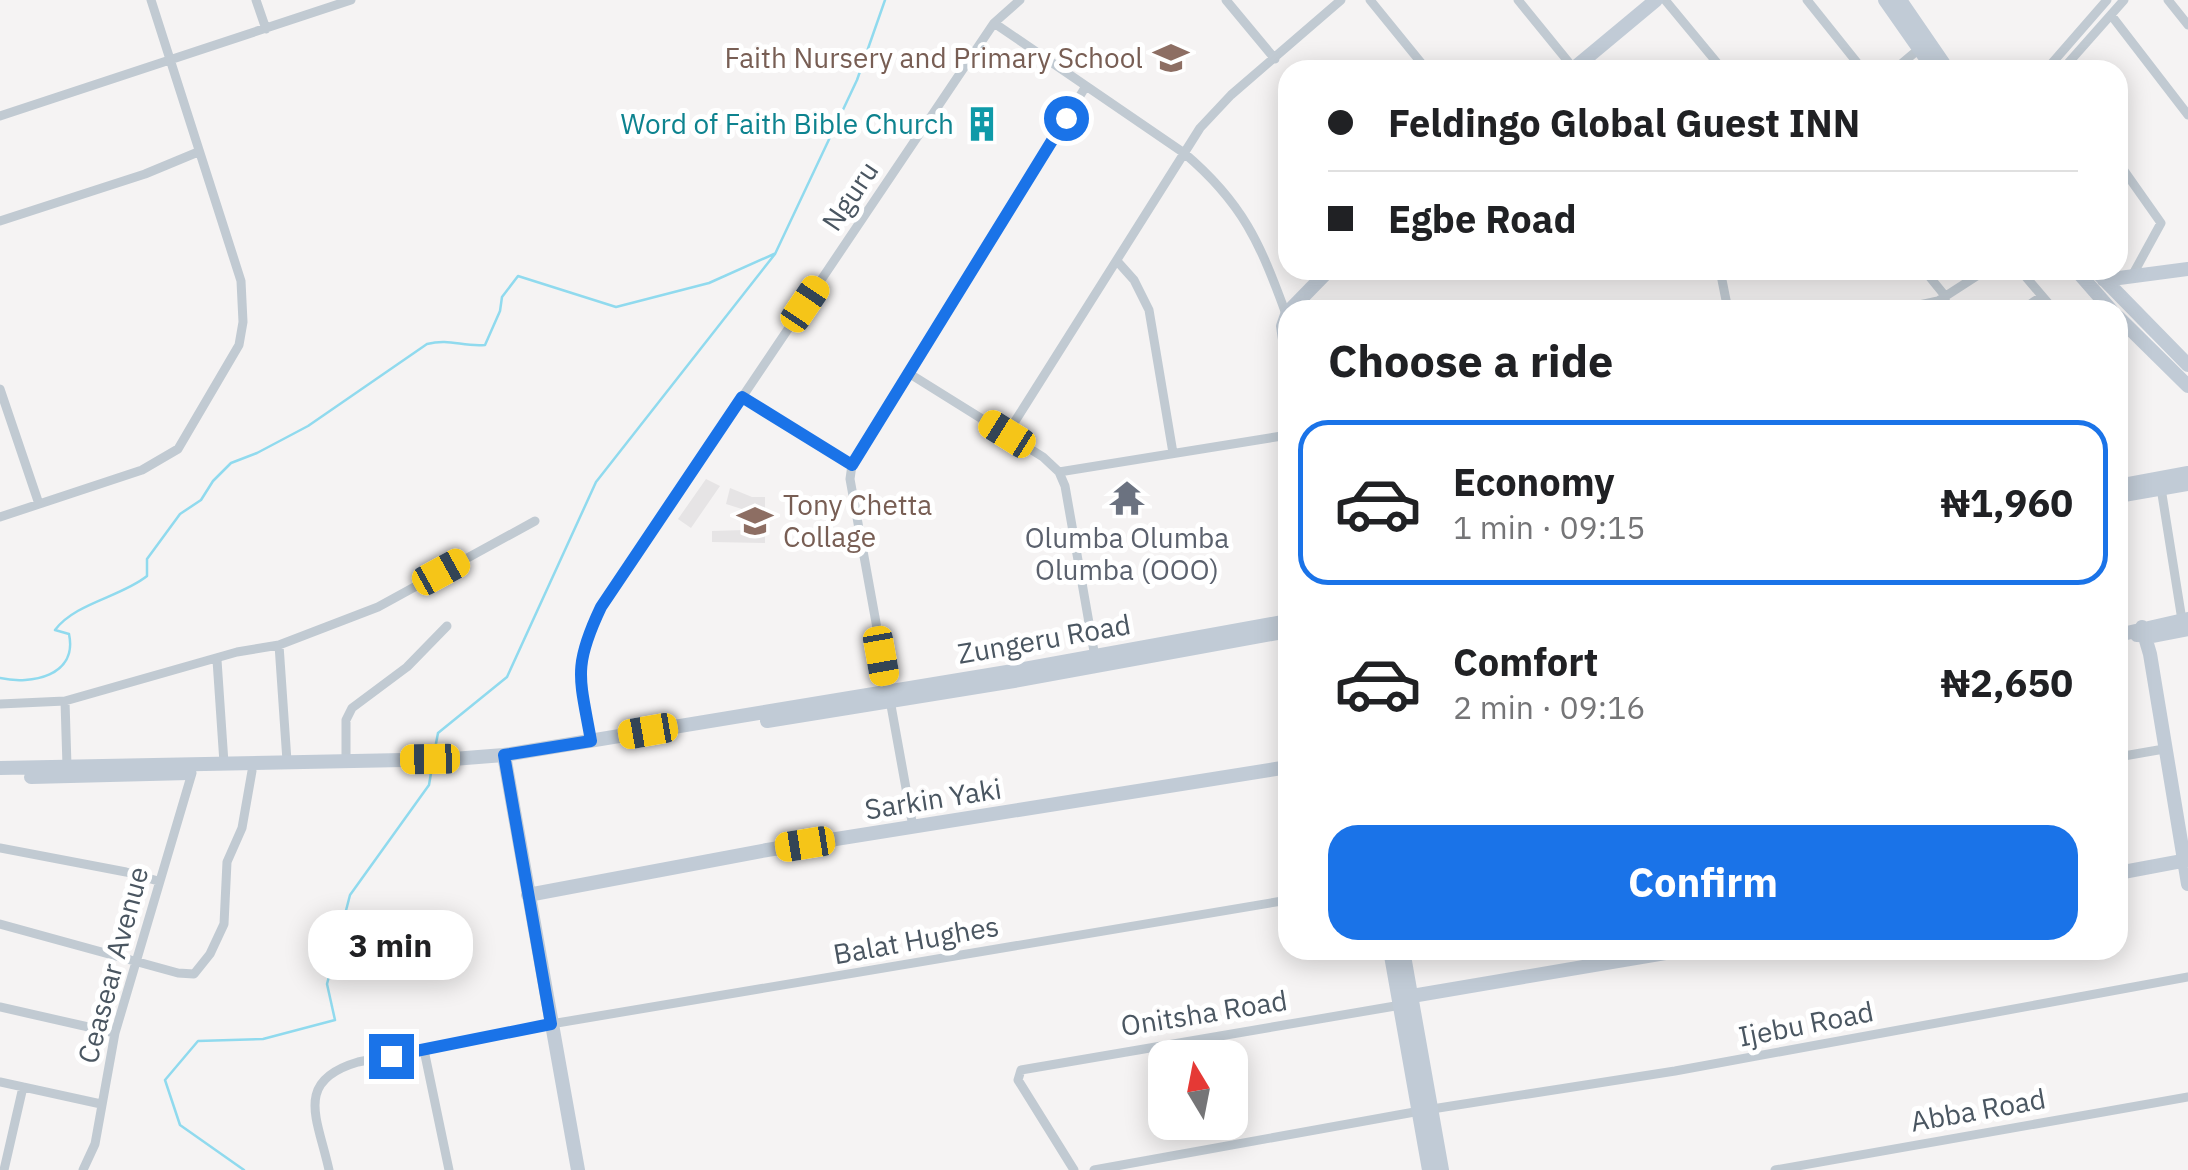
<!DOCTYPE html>
<html lang="en">
<head>
<meta charset="utf-8">
<style>
	body { margin:0; font-family:"IBM Plex Sans",sans-serif; background:#f6f6f6; color:#202124; height:100vh; display:flex; flex-direction:column; font-size:38px; white-space:nowrap }
	* { box-sizing:border-box; margin:0 }
	p { font-size:32px; color:#757577 }
	.icon { flex:none; width:55px; height:55px; fill:none; stroke:currentColor; stroke-width:2; stroke-linecap:round; stroke-linejoin:round }
	.map { position:relative; flex:1; overflow:hidden }
	.sheet { position:absolute; left:1278px; top:300px; width:850px; height:660px; display:flex; flex-direction:column; background:#fff; border-radius:30px; box-shadow:0 5px 25px #0003 }
	.sheet>* { flex:none }
	.top-card { position:absolute; left:1278px; top:60px; width:850px; height:220px; border-radius:30px; box-shadow:0 5px 25px #0003; display:grid; align-content:center; height:220px; padding:0 50px; background:#fff }
	.needle { width:65px; rotate:350deg }
	.fabs { position:absolute; left:1148px; top:1040px; display:grid; gap:20px }
	.fabs a { display:grid; place-items:center; width:100px; height:100px; border-radius:20px; background:#fff; box-shadow:0 5px 25px #0003; font-size:50px }
	.end { position:absolute; width:45px; height:45px; margin:-22px; border:12px solid #1a73e8; background:#fff; box-shadow:0 0 0 5px #fff }
	.from { border-radius:50% }
	.bubble { position:absolute; height:70px; border-radius:30px; background:#fff; box-shadow:0 5px 25px #0003; font-size:32px; font-weight:700; line-height:70px; text-align:center }
	.car { position:absolute; width:30px; height:60px; margin:-30px -15px; border-radius:12px; box-shadow:0 0 8px 2px #0007; background:linear-gradient(#f5c518 24%,#345 0 40%,#f5c518 0 76%,#345 0 86%,#f5c518 0) }
	.top-card b { display:flex; align-items:center; gap:35px; height:95px; font-size:38px }
	.top-card b+b { border-top:2px solid #e0e0e0 }
	.top-card i { width:25px; height:25px; background:#202124 }
	ul { padding:0; list-style:none }
	li { display:flex; align-items:center; gap:30px; height:165px; margin:0 20px 15px; padding:0 30px; border:5px solid transparent; border-radius:30px }
	li div { flex:1 }
	li b { display:block; font-size:38px }
	li em { font-style:normal; font-weight:700 }
	li.selected { border-color:#1a73e8 }
	li>.icon { width:90px; height:90px; stroke-width:1.5 }
	h2 { padding:0 50px; font-size:45px; line-height:120px }
	.button { display:flex; gap:20px; margin-top:auto; padding:20px 50px }
	.button a { flex:1; height:115px; border-radius:30px; background:#1a73e8; color:#fff; font-size:40px; font-weight:700; line-height:115px; text-align:center }
	.map>svg:first-child { display:block }
	.education { fill:#e6e4e5 }
	.lines { fill:none; stroke-linecap:round; stroke-linejoin:round }
	.stream { stroke:#90daee; stroke-width:2.5 }
	.street { stroke:#c1cad2; stroke-width:9 }
	.secondary { stroke:#c1cbd6; stroke-width:14 }
	.route { stroke:#1a73e8; stroke-width:12 }
	.labels { text-anchor:middle; stroke-width:10; stroke-linejoin:round; paint-order:stroke }
	.education-label { font-size:28px; fill:#785e54; stroke:#fff; text-anchor:end }
	.culture-label { font-size:28px; fill:#0d838f; stroke:#fff; text-anchor:end }
	.street-label { font-size:28px; fill:#4a5661; stroke:#fff }
	.worship-label { font-size:28px; fill:#5b616d; stroke:#fff }
</style>
</head>
<body>
<div class="map">
<svg width="2188" height="1170" viewBox="0 0 2188 1170">
	<rect width="100%" height="100%" fill="#f5f3f3"/>
	<!-- education -->
	<path class="education" d="M706 479 720 486 691 528 678 519Z
		M730 488 752 497H765V543L712 542V531L745 530V510L726 504Z"/>
	<g class="lines">
		<!-- stream -->
		<path class="stream" d="M0 678C31 685 78 676 69 634L55 630C75 603 121 597 147 576V559L180 514 201 500 213 481 231 463 257 453 308 426 427 344C450 338 462 347 485 345L500 311 502 297 518 276 616 307 709 283 774 254
			M434 754 438 733 507 677 596 482 775 254 857 80 885 0
			M244 1170 180 1125 165 1080 198 1041 263 1039 335 1020 327 984 350 895 429 785 432 767"/>
		<!-- street -->
		<path class="street" d="M256 0 266 29
			M1226 0 1275 59
			M1370 0 1427 70
			M1518 0 1575 70
			M1665 0 1723 70
			M1807 0 1863 70
			M2168 0 2188 25
			M2111 15 2188 115
			M994 23 1184 153C1243 203 1260 243 1286 314
			M1894 70 1919 49
			M2046 70 2107 0
			M2062 70 2124 0
			M0 116 351 0
			M2118 162 2161 223 2132 276
			M0 221 145 174 198 152
			M1117 261 1134 280 1149 310 1173 453
			M1720 270 1728 310
			M1924 270 1946 297
			M2020 270 2054 310
			M1896 310 1938 301 1986 270
			M2022 310 2042 296
			M910 374 1043 457 1059 472 1065 486 1095 657
			M0 389 39 504
			M742 397 852 465
			M1007 434 1200 128 1231 95 1341 0
			M1059 472 1288 435
			M2161 488 2182 620
			M0 517 142 470 178 449 239 345 243 322 241 281 151 0
			M279 645 287 761
			M217 660 224 763
			M65 701 67 766
			M0 704 65 701 237 652 279 645 378 607 535 521
			M591 741C580 678 572 667 601 607L994 23 1020 0
			M2118 757 2164 749
			M346 760V720L352 708 407 667 447 626
			M913 827 850 479 852 465 1086 86
			M0 848 126 872 158 881
			M0 924 178 973 194 974 210 954 224 924 227 862 242 828 252 771
			M0 1007 115 1033
			M424 1050 449 1170
			M0 1082 101 1104
			M1432 1109 1675 1071 2188 977
			M4 1170 23 1087
			M83 1170 95 1144 115 1033 192 773
			M329 1170C318 1119 293 1081 358 1062L551 1024 1288 900
			M1074 1170 1018 1080 1021 1070 1401 1005
			M1094 1170 1420 1111
			M1775 1170 2188 1097"/>
		<!-- secondary -->
		<path class="secondary" d="M1885 0 1934 70
			M1900 0 1948 70
			M1572 70 1656 0
			M2076 270 2111 310
			M2095 270 2188 365
			M2104 280 2188 269
			M1290 310 1329 270
			M1288 312 1283 326 1288 360
			M2118 317 2188 386
			M2118 486 2188 473
			M2118 496 2188 484
			M2142 627 2150 654 2188 884
			M2118 635 2188 619
			M2137 635 2153 636 2188 629
			M767 721 1014 681 1288 631
			M504 755 578 1170
			M0 768 453 759 504 755 1007 672 1288 621
			M31 777 189 773
			M2118 873 2188 860
			M528 895 767 850 1288 767
			M1390 950 1429 1170
			M1403 950 1442 1170
			M1412 996 1683 950"/>
	</g>
	<g class="lines">
		<!-- route -->
		<path class="route" d="M391 1056 551 1024 504 755 591 741C580 678 572 668 601 607L742 397 852 465 1066 118"/>
	</g>
	<!-- icons -->
	<defs>
		<symbol id="school-bare" viewBox="-9 -9 18 18"><path d="M0-5L7-2L0 1L-7-2ZM-4 1L0 2.5L4 1V4Q0 6-4 4Z" fill="#8d6e63" stroke="#fff" stroke-width="2.5" paint-order="stroke"/></symbol>
		<symbol id="building-bare" viewBox="-9 -9 18 18"><path d="M-4-6H4V6H1V3H-1V6H-4ZM-2.5-4.3h1.7v1.8h-1.7ZM.8-4.3h1.7v1.8H.8ZM-2.5-1h1.7V.8h-1.7ZM.8-1h1.7V.8H.8Z" fill="#0f9aa8" stroke="#fff" stroke-width="2.5" paint-order="stroke"/></symbol>
		<symbol id="temple-bare" viewBox="-9 -9 18 18"><path d="M0-6L5-2H3V0L6.5 2.5H4V6H1.5V3h-3V6H-4V2.5H-6.5L-3 0V-2H-5Z" fill="#6b7280" stroke="#fff" stroke-width="2.5" paint-order="stroke"/></symbol>
	</defs>
	<g fill-rule="evenodd">
		<use href="#school-bare" x="1146" y="33" width="50" height="50"/>
		<use href="#building-bare" x="957" y="99" width="50" height="50"/>
		<use href="#temple-bare" x="1102" y="473" width="50" height="50"/>
		<use href="#school-bare" x="730" y="496" width="50" height="50"/>
	</g>
	<g class="labels">
		<!-- education labels -->
		<g class="education-label">
			<text x="1143" y="68">Faith Nursery and Primary School</text>
			<text x="783" y="515" text-anchor="start">Tony Chetta<tspan x="783" dy="32">Collage</tspan></text>
		</g>
		<!-- culture labels -->
		<g class="culture-label">
			<text x="954" y="134">Word of Faith Bible Church</text>
		</g>
		<!-- street labels -->
		<g class="street-label">
			<text transform="translate(850 196) rotate(-56)" y="10">Nguru</text>
			<text transform="translate(1044 639) rotate(-10)" y="10">Zungeru Road</text>
			<text transform="translate(933 799) rotate(-9)" y="10">Sarkin Yaki</text>
			<text transform="translate(916 940) rotate(-10)" y="10">Balat Hughes</text>
			<text transform="translate(113 965) rotate(-75)" y="10">Ceasear Avenue</text>
			<text transform="translate(1204 1013) rotate(-9)" y="10">Onitsha Road</text>
			<text transform="translate(1806 1024) rotate(-11)" y="10">Ijebu Road</text>
			<text transform="translate(1978 1110) rotate(-10)" y="10">Abba Road</text>
		</g>
		<!-- worship labels -->
		<g class="worship-label">
			<text x="1127" y="548">Olumba Olumba<tspan x="1127" dy="32">Olumba (OOO)</tspan></text>
		</g>
	</g>
</svg>
<div class="fabs">
<a><svg class="needle" viewBox="-14 -14 28 28"><path d="M0-13l5 13h-10z" fill="#e53935"/><path d="M0 13l5-13h-10z" fill="#757577"/></svg></a>
</div>
<i class="end from" style="left:1066px;top:118px"></i>
<i class="end" style="left:391px;top:1056px"></i>
<div class="bubble" style="left:308px;top:910px;width:165px">3 min</div>
<i class="car" style="left:805px;top:304px;rotate:34deg"></i>
<i class="car" style="left:1007px;top:434px;rotate:302deg"></i>
<i class="car" style="left:441px;top:572px;rotate:61deg"></i>
<i class="car" style="left:881px;top:656px;rotate:170deg"></i>
<i class="car" style="left:648px;top:731px;rotate:260deg"></i>
<i class="car" style="left:430px;top:759px;rotate:269deg"></i>
<i class="car" style="left:805px;top:844px;rotate:261deg"></i>
<div class="top-card">
<b><i class="from"></i>Feldingo Global Guest INN</b>
<b><i></i>Egbe Road</b>
</div>
<section class="sheet">
<h2>Choose a ride</h2>
<ul>
<li class="selected"><svg class="icon" aria-label="car" viewBox="0 0 24 24"><path d="M5 17H2v-5l4-1 3-4h7l3 4 3 1v5h-3M9 17h6M6 11h13"/><circle cx="7" cy="17" r="2"/><circle cx="17" cy="17" r="2"/></svg><div><b>Economy</b><p>1 min · 09:15</p></div><em>₦1,960</em></li>
<li><svg class="icon" aria-label="car" viewBox="0 0 24 24"><path d="M5 17H2v-5l4-1 3-4h7l3 4 3 1v5h-3M9 17h6M6 11h13"/><circle cx="7" cy="17" r="2"/><circle cx="17" cy="17" r="2"/></svg><div><b>Comfort</b><p>2 min · 09:16</p></div><em>₦2,650</em></li>
</ul>
<div class="button"><a>Confirm</a></div>
</section>
</div>
</body>
</html>
